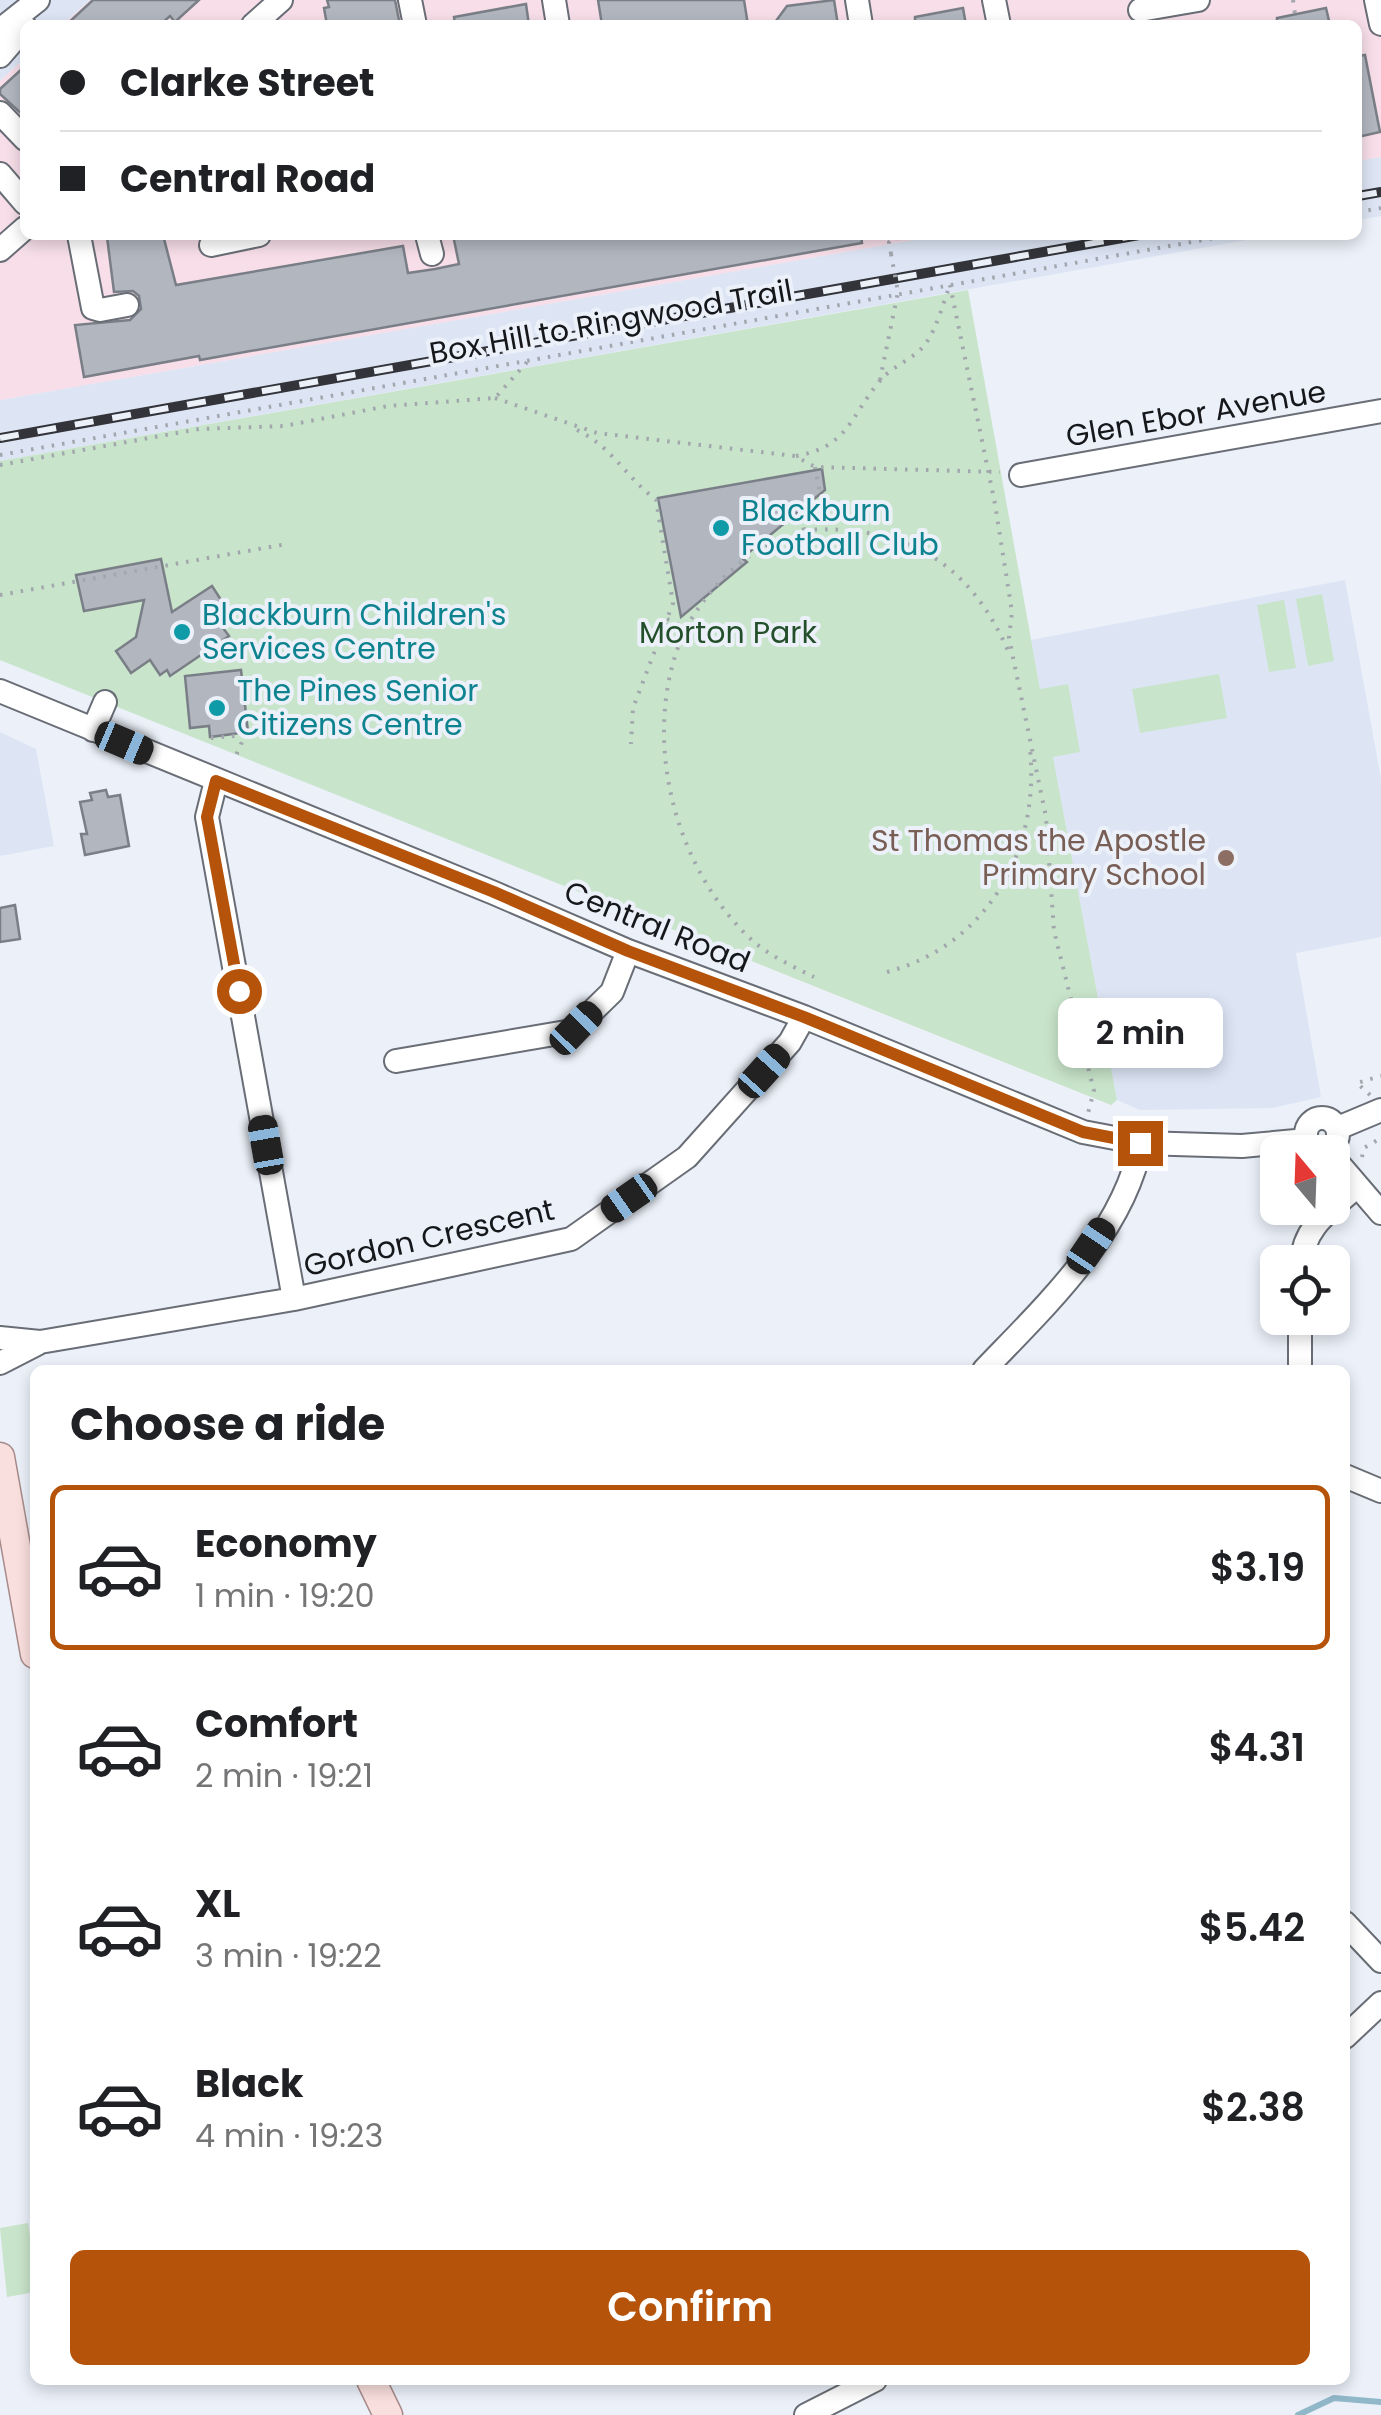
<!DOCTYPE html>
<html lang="en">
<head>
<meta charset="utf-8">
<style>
	body { margin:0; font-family:Poppins,sans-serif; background:#f6f6f6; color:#202124; height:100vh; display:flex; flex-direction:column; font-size:38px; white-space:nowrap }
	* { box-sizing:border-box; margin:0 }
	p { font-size:32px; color:#757577 }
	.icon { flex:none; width:55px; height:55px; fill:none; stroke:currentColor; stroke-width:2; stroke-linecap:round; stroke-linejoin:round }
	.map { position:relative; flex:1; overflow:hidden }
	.side { position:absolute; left:30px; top:1365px; width:1320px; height:1020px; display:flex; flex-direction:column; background:#fff; border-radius:15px; box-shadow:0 5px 15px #0003 }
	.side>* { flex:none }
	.banner { position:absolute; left:20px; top:20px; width:1342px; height:220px; border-radius:15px; box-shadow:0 5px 15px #0003; display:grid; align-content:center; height:220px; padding:0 40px; background:#fff }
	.needle { width:65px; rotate:341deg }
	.fabs { position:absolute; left:1260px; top:1135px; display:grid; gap:20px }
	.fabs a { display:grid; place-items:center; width:90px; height:90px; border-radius:15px; background:#fff; box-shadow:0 5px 15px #0003; font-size:50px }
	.end { position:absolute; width:45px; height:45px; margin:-22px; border:12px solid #b45309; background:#fff; box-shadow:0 0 0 5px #fff }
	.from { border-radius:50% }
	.bubble { position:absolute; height:70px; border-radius:15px; background:#fff; box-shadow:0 5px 15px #0003; font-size:32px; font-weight:600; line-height:70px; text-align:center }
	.car { position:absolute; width:30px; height:60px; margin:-30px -15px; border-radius:12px; box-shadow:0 0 8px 2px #0007; background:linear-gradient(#222 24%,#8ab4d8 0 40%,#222 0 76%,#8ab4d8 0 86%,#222 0) }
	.banner b { display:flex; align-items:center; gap:35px; height:95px; font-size:38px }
	.banner b+b { border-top:2px solid #e0e0e0 }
	.banner i { width:25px; height:25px; background:#202124 }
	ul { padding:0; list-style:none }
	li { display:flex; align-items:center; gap:30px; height:165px; margin:0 20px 15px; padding:0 20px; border:5px solid transparent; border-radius:15px }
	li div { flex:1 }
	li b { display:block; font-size:38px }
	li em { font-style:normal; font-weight:600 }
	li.on { border-color:#b45309 }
	li>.icon { width:90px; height:90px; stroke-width:1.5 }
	h2 { padding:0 40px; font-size:45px; line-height:120px }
	.cta { display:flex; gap:20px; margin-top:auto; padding:20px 40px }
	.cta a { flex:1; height:115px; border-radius:15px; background:#b45309; color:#fff; font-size:40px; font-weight:600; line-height:115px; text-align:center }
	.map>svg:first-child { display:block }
	.built { fill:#dde5f5 }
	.industrial { fill:#f7dee8 }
	.green { fill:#c8e4ca }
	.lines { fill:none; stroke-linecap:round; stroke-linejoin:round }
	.stream { stroke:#91b8c9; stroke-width:6 }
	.building { fill:#b2b6bf; stroke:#7a7f87; stroke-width:2.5 }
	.minor-casing { stroke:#696d75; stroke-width:26 }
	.major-casing { stroke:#a78b8b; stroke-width:31 }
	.path { stroke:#a2a6ad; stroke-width:4; stroke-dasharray:2.5 8; stroke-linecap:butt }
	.minor { stroke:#fff; stroke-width:22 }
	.major { stroke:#f9dfdd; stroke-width:28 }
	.rail-casing { stroke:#333439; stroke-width:10 }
	.rail { stroke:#ebf0f9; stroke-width:6; stroke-dasharray:19; stroke-linecap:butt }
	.path-bridge { stroke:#a2a6ad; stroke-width:4; stroke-dasharray:2.5 8; stroke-linecap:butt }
	.route { stroke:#b45309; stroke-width:12 }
	.culture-dot { fill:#0f9aa8; stroke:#ebf0f9; stroke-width:4 }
	.education-dot { fill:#8d6e63; stroke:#ebf0f9; stroke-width:4 }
	.labels { text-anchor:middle; stroke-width:8; stroke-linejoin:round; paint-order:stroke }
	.street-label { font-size:30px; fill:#16171b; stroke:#ebf0f9 }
	.culture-label { font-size:30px; fill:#0d838f; stroke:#ebf0f9; text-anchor:start }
	.park-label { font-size:30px; fill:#234f2a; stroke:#ebf0f9 }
	.education-label { font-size:30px; fill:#785e54; stroke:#ebf0f9; text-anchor:end }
</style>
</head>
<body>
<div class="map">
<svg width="1381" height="2415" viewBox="0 0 1381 2415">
	<rect width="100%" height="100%" fill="#ebf0f9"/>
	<!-- built -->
	<path class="built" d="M0 0H90L62 25H25V58L0 81Z
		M1381 157V216L1358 220V161Z
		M942 235H1275L0 461V400Z
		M1345 580 1381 779V937L1296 953 1321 1097 1272 1108 1140 1110 1117 1100 1031 640Z
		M0 732 36 749 54 846 0 856Z"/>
	<!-- industrial -->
	<path class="industrial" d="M90 0H1381V157L1358 161V25H62Z
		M25 58V235H942L0 400V81Z"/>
	<!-- green -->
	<path class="green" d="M968 290 1040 689 1068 684 1080 752 1053 757 1117 1100 1111 1105 0 660V461Z
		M1322 594 1334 661 1308 666 1296 599Z
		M1284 600 1296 668 1269 672 1257 605Z
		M1219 674 1227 718 1140 733 1132 689Z
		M28 2223 35 2267V2292L7 2297 0 2228Z"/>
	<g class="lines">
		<!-- stream -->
		<path class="stream" d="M1298 2415 1334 2398 1381 2402"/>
	</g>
	<!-- building -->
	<path class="building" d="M93 0H199L175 22 170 16 160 25H66Z
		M327 0H395L400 25H327L324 8 329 7Z
		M598 0H744L748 25H602Z
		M834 0 838 25H773L787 6Z
		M526 4 529 25H455L454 17Z
		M963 8 966 25H915V17Z
		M1326 8 1330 25H1277V18Z
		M1365 55 1380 132 1358 137V56Z
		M25 66V117L0 94V89Z
		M121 235H163L176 285 403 246 408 273 435 269 459 264 453 235H861L862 243 200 360 199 356 84 377 75 325 130 320 141 309 139 296 133 291 114 292 107 237Z
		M822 469 825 490 742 558 747 562 681 617 658 498Z
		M161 559 172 612 212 586 234 620 223 628 229 636 170 676 167 670 160 675 150 660 131 673 116 651 136 637 144 600 84 611 76 575Z
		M241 670 248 732 210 737 209 726 190 728 185 676Z
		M106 790 108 797 120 795 129 846 85 855 81 834H87L80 802 92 800 90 793Z
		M15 905 20 939 0 942V908Z"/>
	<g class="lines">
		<defs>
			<path id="minor" d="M410 0 415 25
				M554 0 558 25
				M857 0 861 25
				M994 0 999 25
				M1376 0 1381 24
				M1140 10 1198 0
				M253 25 281 0
				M0 30 38 0
				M0 56 25 27
				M0 113 25 139
				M0 174 25 203
				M79 235 93 308 100 310 127 305
				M427 235 432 254
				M211 245 259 235
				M0 250 25 228
				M1021 475 1381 411
				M0 691 494 893 628 951 804 1017 1083 1132 1141 1143 1242 1146 1307 1140
				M93 730 105 702
				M216 781 207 817 294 1299
				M396 1061 572 1031 612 992 628 951
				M1306 1134a16 16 0 1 1 32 0a16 16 0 1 1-32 0Z
				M1338 1128 1381 1110
				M1332 1156 1381 1213
				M1302 1262C1303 1227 1331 1210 1356 1187
				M0 1338 40 1342 294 1299 571 1239 687 1157 790 1042 804 1017
				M0 1363 37 1344
				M984 1370C1045 1306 1124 1233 1141 1143
				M1300 1370V1318
				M1345 1476 1381 1491
				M1345 1923 1381 1961
				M1345 2037 1381 2003
				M806 2415 875 2380"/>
			<path id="major" d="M0 1457 35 1654
				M371 2380 388 2415"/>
		</defs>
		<!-- minor casing -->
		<use href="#minor" class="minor-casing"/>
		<!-- major casing -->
		<use href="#major" class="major-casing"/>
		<!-- path -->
		<path class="path" d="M1293 0 1295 14
			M1358 212 1381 208
			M891 254 889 242 906 235
			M950 285 995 504 1012 612 1009 638 1046 817 1054 931 1094 1091 1088 1113
			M880 380 898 292
			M495 398 597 433 795 456 815 467 1000 472
			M577 430C611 446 627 478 656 500L673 603 633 708 631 744
			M0 455 1231 235
			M796 456C848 447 850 417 879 382 891 366 915 359 926 343 937 328 943 303 950 285
			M0 465 199 429 284 426 388 406 495 398 528 361
			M804 530C903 524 969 560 1009 653
			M0 595 287 544
			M667 619 686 628C712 582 752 544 804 530L800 513 821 499 815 467
			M686 628C638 730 672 868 754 942 772 957 794 967 814 977
			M211 738 245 735 234 760
			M887 972C988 945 1040 850 1030 750
			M1370 1095 1357 1083 1381 1076
			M1362 1157 1364 1148 1381 1138"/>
		<!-- minor -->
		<use href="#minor" class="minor"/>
		<!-- major -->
		<use href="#major" class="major"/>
		<defs>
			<path id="rail" d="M1358 196 1381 192
				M0 438 1139 235"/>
		</defs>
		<!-- rail casing -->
		<use href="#rail" class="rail-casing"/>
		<!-- rail -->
		<use href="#rail" class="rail"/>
		<!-- path-bridge -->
		<path class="path-bridge" d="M891 254 898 292"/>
	</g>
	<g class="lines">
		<!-- route -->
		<path class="route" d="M239 991 207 817 216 781 494 892 628 951 804 1017 1083 1132 1140 1143"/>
	</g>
	<!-- markers -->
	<g class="culture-dot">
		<circle cx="721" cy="528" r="10"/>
		<circle cx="182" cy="632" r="10"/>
		<circle cx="217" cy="708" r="10"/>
	</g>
	<circle class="education-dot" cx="1226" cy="858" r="10"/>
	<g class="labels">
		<!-- street labels -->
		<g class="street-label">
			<text transform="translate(611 322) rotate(-10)" y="10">Box Hill to Ringwood Trail</text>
			<text transform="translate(1196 414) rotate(-10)" y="10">Glen Ebor Avenue</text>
			<text transform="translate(657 927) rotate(22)" y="10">Central Road</text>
			<text transform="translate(429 1238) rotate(-13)" y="10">Gordon Crescent</text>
		</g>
		<!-- culture labels -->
		<g class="culture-label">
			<text x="741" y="521">Blackburn<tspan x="741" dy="34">Football Club</tspan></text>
			<text x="202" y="625">Blackburn Children's<tspan x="202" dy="34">Services Centre</tspan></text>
			<text x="237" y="701">The Pines Senior<tspan x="237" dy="34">Citizens Centre</tspan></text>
		</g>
		<!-- park labels -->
		<g class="park-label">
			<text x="728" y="643">Morton Park</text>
		</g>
		<!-- education labels -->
		<g class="education-label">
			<text x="1206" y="851">St Thomas the Apostle<tspan x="1206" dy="34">Primary School</tspan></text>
		</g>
	</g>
</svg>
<div class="fabs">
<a><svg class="needle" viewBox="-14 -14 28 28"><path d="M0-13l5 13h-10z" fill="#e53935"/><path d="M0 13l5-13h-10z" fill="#757577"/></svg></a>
<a><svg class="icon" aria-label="locate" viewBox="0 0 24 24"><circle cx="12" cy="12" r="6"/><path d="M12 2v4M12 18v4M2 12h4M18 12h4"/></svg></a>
</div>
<i class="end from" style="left:239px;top:991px"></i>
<i class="end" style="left:1140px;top:1143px"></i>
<div class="bubble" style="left:1058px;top:998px;width:165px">2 min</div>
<i class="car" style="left:124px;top:743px;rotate:113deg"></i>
<i class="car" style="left:576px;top:1028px;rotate:44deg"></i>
<i class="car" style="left:764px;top:1071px;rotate:42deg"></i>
<i class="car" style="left:266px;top:1145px;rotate:350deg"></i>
<i class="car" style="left:629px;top:1198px;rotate:235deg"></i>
<i class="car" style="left:1091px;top:1246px;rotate:34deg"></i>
<div class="banner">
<b><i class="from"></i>Clarke Street</b>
<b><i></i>Central Road</b>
</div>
<section class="side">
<h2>Choose a ride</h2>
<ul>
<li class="on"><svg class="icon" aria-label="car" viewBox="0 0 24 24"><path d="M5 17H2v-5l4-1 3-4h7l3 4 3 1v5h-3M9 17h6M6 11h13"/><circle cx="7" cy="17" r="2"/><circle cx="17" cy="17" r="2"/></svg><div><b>Economy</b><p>1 min · 19:20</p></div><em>$3.19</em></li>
<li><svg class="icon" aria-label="car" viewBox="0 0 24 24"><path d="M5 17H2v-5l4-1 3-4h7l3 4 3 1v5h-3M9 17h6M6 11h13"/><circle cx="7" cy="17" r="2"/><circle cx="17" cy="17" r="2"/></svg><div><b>Comfort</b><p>2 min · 19:21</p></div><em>$4.31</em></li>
<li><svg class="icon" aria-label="car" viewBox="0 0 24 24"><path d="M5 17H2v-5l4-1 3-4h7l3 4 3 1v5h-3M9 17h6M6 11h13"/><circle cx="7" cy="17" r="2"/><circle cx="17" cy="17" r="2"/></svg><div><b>XL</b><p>3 min · 19:22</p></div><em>$5.42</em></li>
<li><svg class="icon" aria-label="car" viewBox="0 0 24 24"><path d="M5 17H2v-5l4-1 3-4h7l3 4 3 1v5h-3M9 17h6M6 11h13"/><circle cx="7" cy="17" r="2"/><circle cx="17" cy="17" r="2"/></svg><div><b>Black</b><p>4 min · 19:23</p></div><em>$2.38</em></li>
</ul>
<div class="cta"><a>Confirm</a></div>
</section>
</div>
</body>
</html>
